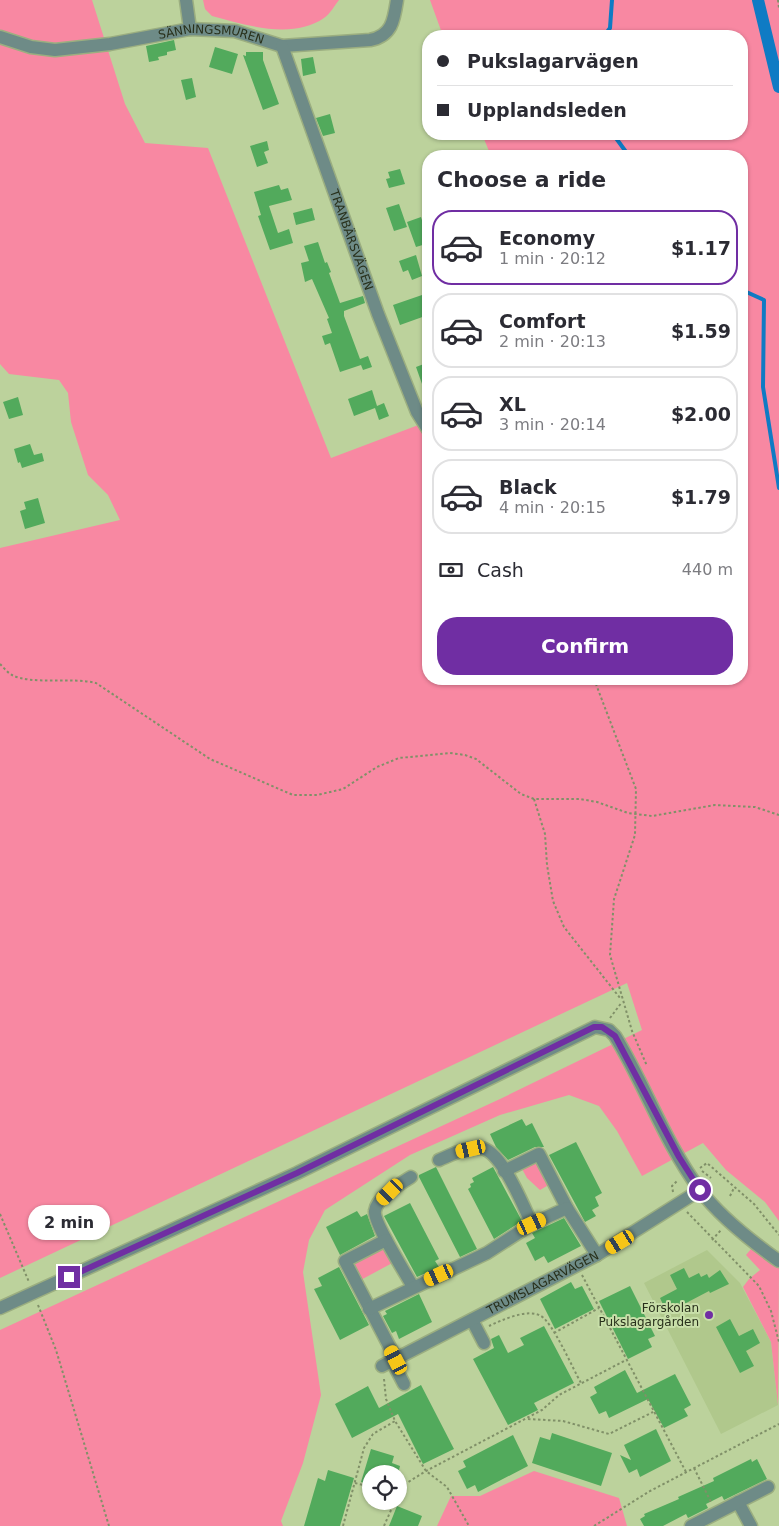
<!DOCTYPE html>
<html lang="en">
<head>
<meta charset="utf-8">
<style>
	body { margin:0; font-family:"DejaVu Sans",sans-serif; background:#f7f7f7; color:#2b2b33; height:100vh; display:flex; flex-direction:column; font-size:19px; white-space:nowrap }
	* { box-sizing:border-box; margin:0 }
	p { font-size:16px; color:#7c7c81 }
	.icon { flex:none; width:28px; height:28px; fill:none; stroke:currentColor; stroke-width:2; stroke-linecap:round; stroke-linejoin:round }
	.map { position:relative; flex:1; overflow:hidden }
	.details { position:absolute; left:422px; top:150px; width:326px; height:535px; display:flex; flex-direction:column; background:#fff; border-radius:20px; box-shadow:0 1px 4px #0004 }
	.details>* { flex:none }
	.guide { position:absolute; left:422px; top:30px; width:326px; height:110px; border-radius:20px; box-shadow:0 1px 4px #0004; display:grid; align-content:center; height:110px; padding:0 15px; background:#fff }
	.fabs { position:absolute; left:362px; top:1465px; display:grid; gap:10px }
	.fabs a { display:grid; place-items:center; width:45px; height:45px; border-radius:50%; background:#fff; box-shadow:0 1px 4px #0004; font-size:25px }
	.end { position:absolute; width:22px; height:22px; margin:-11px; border:6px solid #702ea3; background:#fff; box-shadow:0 0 0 2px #fff }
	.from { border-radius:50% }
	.bubble { position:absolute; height:35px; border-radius:18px; background:#fff; box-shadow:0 1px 4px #0004; font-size:16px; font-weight:800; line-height:35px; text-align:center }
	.car { position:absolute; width:15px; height:30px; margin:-15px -8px; border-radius:6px; box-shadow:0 0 4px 1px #0007; background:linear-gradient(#f5c518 24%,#345 0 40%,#f5c518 0 76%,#345 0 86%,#f5c518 0) }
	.guide b { display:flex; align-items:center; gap:18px; height:48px; font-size:19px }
	.guide b+b { border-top:1px solid #e1e1e2 }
	.guide i { width:12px; height:12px; background:#2b2b33 }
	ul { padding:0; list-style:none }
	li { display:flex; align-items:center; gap:15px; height:75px; margin:0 10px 8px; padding:0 5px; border:2px solid #e1e1e2; border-radius:20px }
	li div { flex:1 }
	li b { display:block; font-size:19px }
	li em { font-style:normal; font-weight:800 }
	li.active { border-color:#702ea3 }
	li>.icon { width:45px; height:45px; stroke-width:1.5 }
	h2 { padding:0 15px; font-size:22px; line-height:60px }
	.pay { display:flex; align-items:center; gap:12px; height:55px; padding:0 15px; font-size:19px }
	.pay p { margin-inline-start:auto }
	.primary-button { display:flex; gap:10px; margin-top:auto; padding:10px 15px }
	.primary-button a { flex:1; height:58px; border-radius:20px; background:#702ea3; color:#fff; font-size:20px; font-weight:800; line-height:58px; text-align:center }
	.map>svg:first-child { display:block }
	.built { fill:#b0c88c }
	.green { fill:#f888a2 }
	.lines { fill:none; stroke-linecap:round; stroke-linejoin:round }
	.stream { stroke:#0f7bc4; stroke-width:4 }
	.canal { stroke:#0f7bc4; stroke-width:12 }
	.building { fill:#52aa5c }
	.minor-casing { stroke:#9bae80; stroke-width:15 }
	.path { stroke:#809068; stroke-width:2; stroke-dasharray:2.5 2.5; stroke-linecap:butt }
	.minor { stroke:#6e8b87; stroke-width:12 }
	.route { stroke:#702ea3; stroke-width:6 }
	.poi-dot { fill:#702ea3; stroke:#c8dfa9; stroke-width:2 }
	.labels { text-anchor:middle; stroke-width:4; stroke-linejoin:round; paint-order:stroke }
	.street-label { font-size:12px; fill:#28301b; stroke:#c8dfa9 }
	.poi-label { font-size:12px; fill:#28301b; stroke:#c8dfa9; text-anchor:end }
</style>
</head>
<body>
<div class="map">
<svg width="779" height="1526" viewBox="0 0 779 1526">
	<rect width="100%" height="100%" fill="#bcd29c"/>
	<!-- built -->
	<path class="built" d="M707 1250 740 1283 771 1342 778 1405 721 1434 644 1283Z"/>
	<!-- green -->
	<path class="green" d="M0 0H92L125 104 145 143 208 148 331 458 429 421V679H742V156H491L482 134H742V36H443L430 0H779V1221L765 1202 726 1170 703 1143 642 1176 617 1131 599 1106 569 1095 500 1115 410 1155 325 1210 309 1240 303 1272 321 1395 303 1463 281 1521 283 1526H0V1330L500 1099 642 1030 627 983 0 1278V548L120 520 108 495 88 475 71 422 68 393 59 380 9 374 0 364Z
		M203 0H339C335 5 330 14 324 18 292 40 246 25 212 16L205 9Z
		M535 1160 538 1166 542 1165 552 1183 540 1190 527 1178 521 1167Z
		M386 1247 396 1261 357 1282 352 1269 354 1262Z
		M751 1249 779 1268 778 1405 771 1342 743 1287 749 1279 760 1270 746 1255Z
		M534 1471 619 1498 627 1526H437L451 1496H480Z"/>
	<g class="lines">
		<!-- stream -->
		<path class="stream" d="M604 36 610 28 612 0
			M613 134 629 156
			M742 290 764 300 763 387 779 488"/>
		<!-- canal -->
		<path class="canal" d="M758 0 779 87"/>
	</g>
	<!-- building -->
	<path class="building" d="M174 40 176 50 167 52V55L158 57 159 60 149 62 146 46Z
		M215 47 238 54 232 74 209 67Z
		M246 52H263V60L279 104 263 110 243 55 246 56Z
		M313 57 316 73 303 76 301 59Z
		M192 78 196 97 186 100 181 80Z
		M330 114 335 133 323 136 316 118Z
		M267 141 269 150 264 152 268 163 257 167 250 146Z
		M400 169 405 184 389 188 386 179 390 178 388 172Z
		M279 185 281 190 288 188 292 200 269 206 278 233 289 229 293 243 270 250 258 216 261 215 254 192Z
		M399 204 407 227 394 231 386 208Z
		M312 208 315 220 296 225 293 213Z
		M421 217 429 243 416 247 407 222Z
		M318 242 325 263 327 262 331 272 329 273 340 303 363 296 365 303 344 311V316L360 359 368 356 372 367 363 370 361 365 340 372 330 343 325 345 322 336 332 333 327 319 329 318 312 279 305 282 301 263 309 261 304 246Z
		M416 255 422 276 412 280 408 270 403 272 399 261Z
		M422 295 428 315 400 325 393 305Z
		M429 362V398H427L416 367Z
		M372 390 377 406 384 403 389 416 379 420 375 408 354 416 348 399Z
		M18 397 23 415 9 419 3 402Z
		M30 444 34 455 42 453 44 461 22 468 20 462 18 463 14 449Z
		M38 498 45 523 25 529 20 511 26 509 24 502Z
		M522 1119 526 1126 532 1123 544 1147H535L508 1160 496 1147 490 1134Z
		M576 1142 602 1193 595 1197 599 1206 592 1210 596 1216 585 1222 549 1155Z
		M436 1167 477 1249 460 1257 419 1177V1175Z
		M493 1167 522 1221 494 1239 468 1189 471 1187 470 1184 474 1182 472 1178Z
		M410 1203 439 1259 435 1261 439 1267 417 1277 384 1216Z
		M357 1211 361 1217 367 1214 375 1236 340 1255 326 1227Z
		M564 1218 581 1246 548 1263 544 1256 535 1261 526 1243 535 1238 532 1233Z
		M339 1267 369 1325 340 1340 314 1289 322 1286 318 1278Z
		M684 1268 689 1278 699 1273 701 1277 707 1274 709 1278 720 1270 729 1284 710 1293 709 1291 667 1313 660 1298 677 1289 670 1275Z
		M571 1282 575 1289 582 1286 594 1309 555 1329 540 1299Z
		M630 1286 655 1336 648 1339 652 1347 628 1359 599 1301Z
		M419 1294 432 1322 399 1339 396 1331 392 1333 383 1316 387 1314 385 1311Z
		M730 1319 739 1336 753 1329 760 1343 746 1351 754 1366 740 1373 716 1327Z
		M544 1326 574 1383 534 1403 538 1410 508 1425 473 1359 494 1348 491 1339 499 1335 508 1353 524 1345 520 1338Z
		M625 1370 637 1393 675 1374 691 1405 684 1409 688 1416 664 1428 648 1399 609 1418 606 1411 599 1414 590 1397 597 1393 594 1387Z
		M421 1385 454 1449 423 1464 398 1414 352 1438 335 1404 368 1386 379 1408Z
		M656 1429 671 1461 640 1477 637 1469 629 1473 620 1455 631 1460 624 1445Z
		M552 1433 612 1453 601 1486 532 1463 540 1437 550 1440Z
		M513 1435 528 1466 478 1492 475 1485 467 1489 458 1471 466 1467 463 1461Z
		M371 1449 394 1456 392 1463 400 1466 398 1474H371V1486L361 1482Z
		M751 1459 752 1462 757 1459 767 1479 724 1500 722 1496 706 1504 708 1508 688 1518 686 1514 663 1526H644L640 1519 645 1516 644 1514 679 1499 678 1497 714 1481 713 1478Z
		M328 1470 354 1478 340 1526H304L318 1478 325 1481Z
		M397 1506 422 1516 418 1526H389Z"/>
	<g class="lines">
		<defs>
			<g id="minor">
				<path d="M186 0 190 29"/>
				<path id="s1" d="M0 37 31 47 55 50 110 44 190 29 235 31 282 46 370 40C392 36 394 20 397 0"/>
				<path id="s2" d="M282 46 378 314 417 412 429 431"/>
				<path d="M439 1160C451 1155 467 1146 481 1148 502 1151 523 1206 532 1224"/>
				<path d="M504 1171 539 1154 567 1208 597 1255"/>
				<path d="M411 1177C400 1184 377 1197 375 1211 373 1222 406 1274 413 1287"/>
				<path d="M386 1240 345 1261 396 1359"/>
				<path d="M0 1308 297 1173 595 1027 609 1030 615 1036C645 1085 665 1143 700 1190 720 1217 751 1241 779 1261"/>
				<path d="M369 1309 487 1253 532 1224 567 1208"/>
				<path d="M472 1320 484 1343"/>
				<path d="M392 1361 404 1384"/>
				<path id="s3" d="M382 1366 597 1255 700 1190"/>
				<path d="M738 1502 751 1526"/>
				<path d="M691 1526 768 1487"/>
			</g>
		</defs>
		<!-- minor casing -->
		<use href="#minor" class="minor-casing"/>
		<!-- path -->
		<path class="path" d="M778 0 779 8
			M0 664C4 668 8 673 12 675 31 685 72 677 96 683L210 759 293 795H317L343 789 377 767 399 758 450 753 465 755 476 759 521 794 534 799H580L597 802 628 813 652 816 715 805 755 807 779 815
			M594 679 636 789 635 835 614 899 610 955 632 1031 647 1066
			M534 799 545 834 547 865 553 901 564 927 620 998
			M610 1018 622 1002
			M700 1168 707 1163 754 1204 779 1235
			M702 1171 711 1178
			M673 1192 672 1186 678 1180
			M730 1196 734 1188
			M687 1212 759 1286 771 1311 779 1342
			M0 1214 29 1282
			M712 1240 721 1230
			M582 1275 686 1472
			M38 1305 56 1350 109 1526
			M489 1326C502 1320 528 1308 541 1316 553 1323 573 1369 581 1383
			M554 1333 599 1308
			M384 1379 386 1399 395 1421 426 1471 447 1487 469 1526
			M528 1419 563 1421 609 1434 653 1412
			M694 1468 711 1502
			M355 1483 371 1487
			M399 1493 405 1484 426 1471 542 1410 559 1395 626 1360
			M343 1526 364 1448 373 1434 395 1421
			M384 1526 395 1501
			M594 1526 650 1491 779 1424"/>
		<!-- minor -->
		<use href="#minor" class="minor"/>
	</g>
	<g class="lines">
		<!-- route -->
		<path class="route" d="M69 1277 297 1173 594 1027H602L615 1036 679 1157 700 1190"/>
	</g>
	<!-- markers -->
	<circle class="poi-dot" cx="709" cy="1315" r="5"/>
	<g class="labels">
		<!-- street labels -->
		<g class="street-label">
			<text dy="4" stroke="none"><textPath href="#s1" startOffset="215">SÄNNINGSMUREN</textPath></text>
			<text dy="4" stroke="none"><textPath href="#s2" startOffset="206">TRANBÄRSVÄGEN</textPath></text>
			<text dy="4" stroke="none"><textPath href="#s3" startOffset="181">TRUMSLAGARVÄGEN</textPath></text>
		</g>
		<!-- poi labels -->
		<g class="poi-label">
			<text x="699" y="1312">Förskolan<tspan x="699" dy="14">Pukslagargården</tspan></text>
		</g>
	</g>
</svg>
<div class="fabs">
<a><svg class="icon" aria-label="locate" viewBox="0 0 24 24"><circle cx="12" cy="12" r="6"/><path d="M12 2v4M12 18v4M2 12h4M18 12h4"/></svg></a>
</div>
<i class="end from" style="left:700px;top:1190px"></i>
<i class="end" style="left:69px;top:1277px"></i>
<div class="bubble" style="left:28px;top:1205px;width:82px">2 min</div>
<i class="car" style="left:471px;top:1149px;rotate:257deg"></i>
<i class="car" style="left:390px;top:1192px;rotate:225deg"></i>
<i class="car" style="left:532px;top:1224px;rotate:65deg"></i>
<i class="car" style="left:620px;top:1242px;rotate:239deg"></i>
<i class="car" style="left:439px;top:1275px;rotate:246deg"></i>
<i class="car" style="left:396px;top:1360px;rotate:332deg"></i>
<div class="guide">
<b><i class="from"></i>Pukslagarvägen</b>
<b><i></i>Upplandsleden</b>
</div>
<section class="details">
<h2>Choose a ride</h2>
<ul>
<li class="active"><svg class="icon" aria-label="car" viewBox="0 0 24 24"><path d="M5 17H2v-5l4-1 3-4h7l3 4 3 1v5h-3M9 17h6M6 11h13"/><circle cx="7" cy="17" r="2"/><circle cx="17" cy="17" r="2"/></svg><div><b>Economy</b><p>1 min · 20:12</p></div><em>$1.17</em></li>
<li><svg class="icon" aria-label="car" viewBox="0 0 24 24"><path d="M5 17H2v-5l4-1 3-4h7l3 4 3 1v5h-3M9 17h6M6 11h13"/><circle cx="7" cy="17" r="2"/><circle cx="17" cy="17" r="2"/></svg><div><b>Comfort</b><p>2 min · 20:13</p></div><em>$1.59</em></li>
<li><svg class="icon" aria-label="car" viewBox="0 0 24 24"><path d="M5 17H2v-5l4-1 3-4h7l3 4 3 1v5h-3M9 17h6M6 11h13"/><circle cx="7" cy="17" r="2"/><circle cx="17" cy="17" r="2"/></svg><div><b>XL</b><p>3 min · 20:14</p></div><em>$2.00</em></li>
<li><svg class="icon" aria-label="car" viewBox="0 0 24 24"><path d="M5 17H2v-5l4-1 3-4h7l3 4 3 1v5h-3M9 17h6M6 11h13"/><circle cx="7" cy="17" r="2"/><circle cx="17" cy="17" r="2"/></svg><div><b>Black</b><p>4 min · 20:15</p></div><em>$1.79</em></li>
</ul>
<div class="pay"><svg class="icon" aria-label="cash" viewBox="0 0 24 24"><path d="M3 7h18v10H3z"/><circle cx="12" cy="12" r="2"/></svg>Cash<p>440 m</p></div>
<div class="primary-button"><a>Confirm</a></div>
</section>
</div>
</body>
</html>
